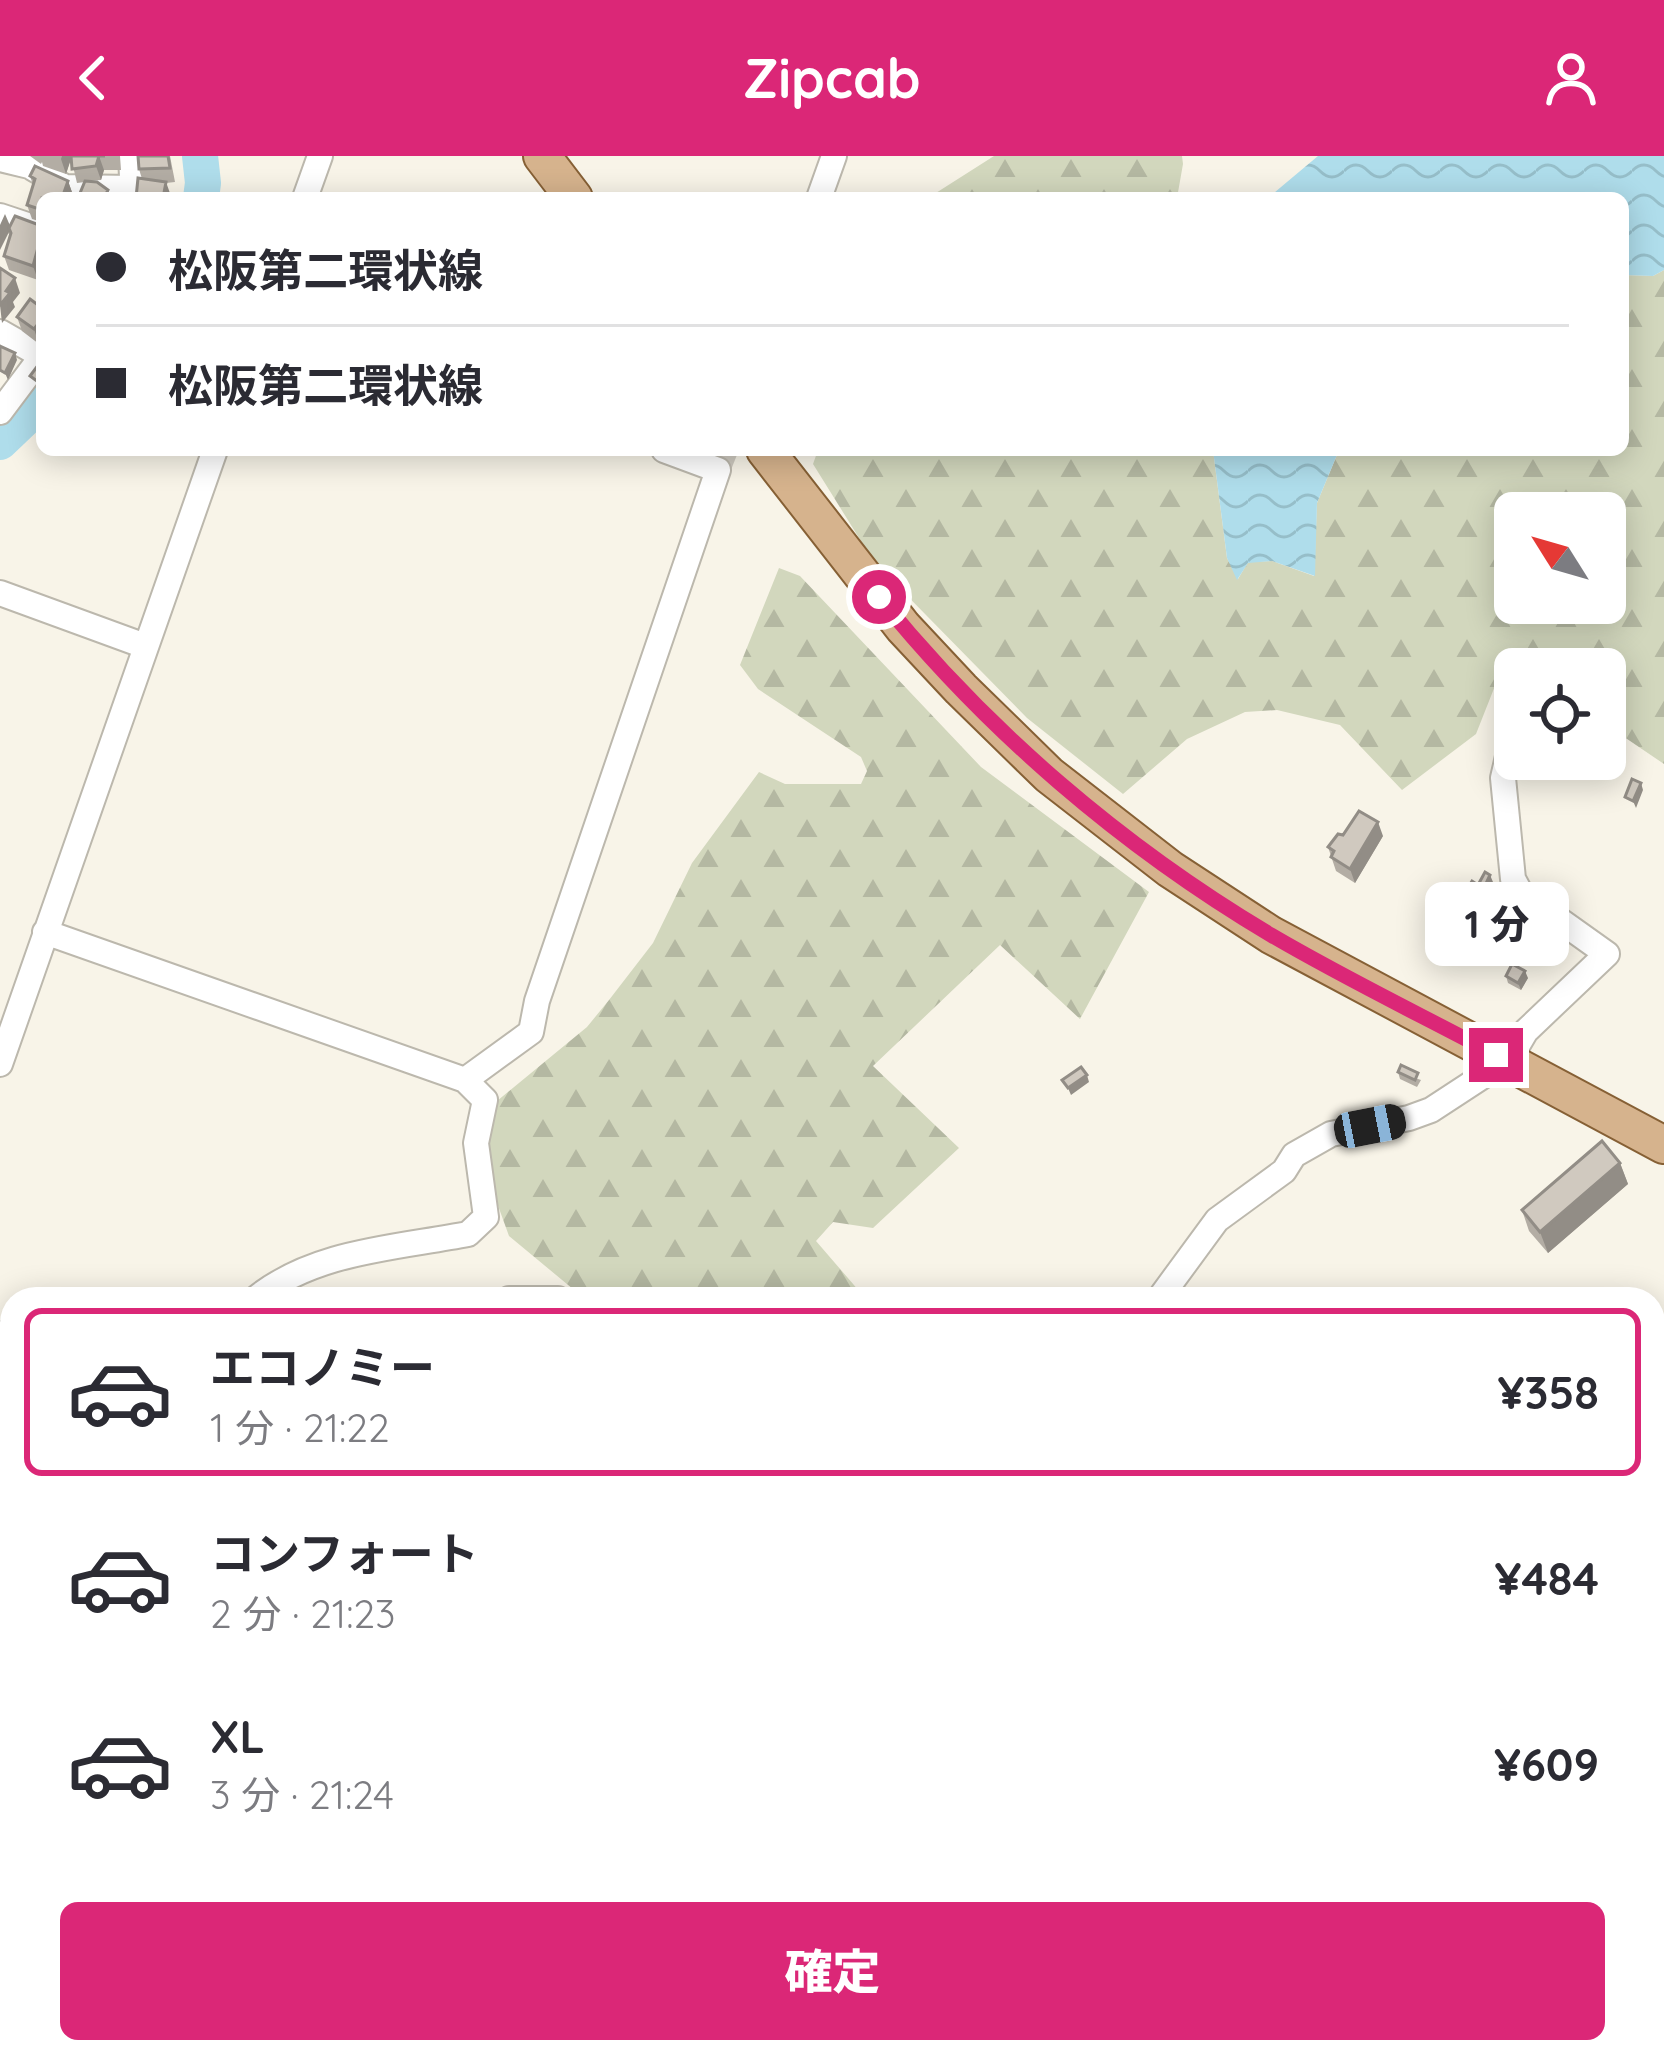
<!DOCTYPE html>
<html lang="ja">
<head>
<meta charset="utf-8">
<style>
	body { margin:0; font-family:Quicksand,"Noto Sans JP",sans-serif; background:#f7f7f7; color:#2b2b33; height:100vh; display:flex; flex-direction:column; font-size:45px; white-space:nowrap }
	* { box-sizing:border-box; margin:0 }
	p { font-size:39px; color:#7c7c81 }
	.icon { flex:none; width:66px; height:66px; fill:none; stroke:currentColor; stroke-width:2; stroke-linecap:round; stroke-linejoin:round }
	.map { position:relative; flex:1; overflow:hidden }
	.panel { position:absolute; left:0px; top:1131px; width:1665px; height:777px; display:flex; flex-direction:column; background:#fff; border-radius:36px 36px 0 0; box-shadow:0 6px 30px #0003 }
	.panel>* { flex:none }
	.hud { position:absolute; left:36px; top:36px; width:1593px; height:264px; border-radius:18px; box-shadow:0 6px 30px #0003; display:grid; align-content:center; height:264px; padding:0 60px; background:#fff }
	.needle { width:78px; rotate:307deg }
	.buttons { position:absolute; left:1494px; top:336px; display:grid; gap:24px }
	.buttons a { display:grid; place-items:center; width:132px; height:132px; border-radius:18px; background:#fff; box-shadow:0 6px 30px #0003; font-size:60px }
	.end { position:absolute; width:54px; height:54px; margin:-27px; border:15px solid #db2777; background:#fff; box-shadow:0 0 0 6px #fff }
	.from { border-radius:50% }
	.bubble { position:absolute; height:84px; border-radius:18px; background:#fff; box-shadow:0 6px 30px #0003; font-size:39px; font-weight:800; line-height:84px; text-align:center }
	.car { position:absolute; width:36px; height:72px; margin:-36px -18px; border-radius:15px; box-shadow:0 0 9px 3px #0007; background:linear-gradient(#222 24%,#8ab4d8 0 40%,#222 0 76%,#8ab4d8 0 86%,#222 0) }
	.hud b { display:flex; align-items:center; gap:42px; height:114px; font-size:45px }
	.hud b+b { border-top:3px solid #e1e1e2 }
	.hud i { width:30px; height:30px; background:#2b2b33 }
	ul { padding:21px 0 0; list-style:none }
	li { display:flex; align-items:center; gap:36px; height:168px; margin:0 24px 18px; padding:0 36px; border:6px solid transparent; border-radius:18px }
	li div { flex:1 }
	li b { display:block; font-size:45px }
	li em { font-style:normal; font-weight:800 }
	li.selected { border-color:#db2777 }
	li>.icon { width:108px; height:108px; stroke-width:1.5 }
	.primary-button { display:flex; gap:24px; margin-top:auto; padding:24px 60px }
	.primary-button a { flex:1; height:138px; border-radius:18px; background:#db2777; color:#fff; font-size:48px; font-weight:800; line-height:138px; text-align:center }
	header { display:flex; justify-content:space-between; align-items:center; height:156px; padding:0 60px; background:#db2777; color:#fff; font-size:54px; font-weight:800 }
	.map>svg:first-child { display:block }
	.forest { fill:url(#forest-firs); fill-rule:evenodd }
	.water { fill:url(#water-waves) }
	.lines { fill:none; stroke-linecap:round; stroke-linejoin:round }
	.river { stroke:#afddeb; stroke-width:36 }
	.minor-tunnel { stroke:#cecac0; stroke-width:24; stroke-dasharray:24 12; stroke-linecap:butt }
	.minor-casing { stroke:#bcb8ad; stroke-width:28 }
	.primary-casing { stroke:#866035; stroke-width:40 }
	.motorway-casing { stroke:#866035; stroke-width:46 }
	.minor { stroke:#fff; stroke-width:24 }
	.primary { stroke:#d6b38d; stroke-width:36 }
	.motorway { stroke:#bb8141; stroke-width:42 }
	.wall { fill:#b3ada4 }
	.shaded-wall { fill:#928d86 }
	.building { fill:#d0c9bf; stroke:#928d86; stroke-width:3 }
	.route { stroke:#db2777; stroke-width:15 }
</style>
</head>
<body>
<header><svg class="icon" aria-label="back" viewBox="0 0 24 24"><path d="M15 5l-7 7 7 7"/></svg>Zipcab<svg class="icon" aria-label="person" viewBox="0 0 24 24"><circle cx="12" cy="8" r="4"/><path d="M4 21q1-7 8-7t8 7"/></svg></header>
<div class="map">
<svg width="1664" height="1907" viewBox="0 0 1664 1907">
	<defs>
		<pattern id="forest-firs" width="22" height="20" patternUnits="userSpaceOnUse" patternTransform="scale(3)"><rect width="22" height="20" fill="#d2d7bd"/><path d="M5 1l3.5 6h-7zM16 11l3.5 6h-7z" fill="#b4b8a2"/></pattern>
		<pattern id="water-waves" width="16" height="10" patternUnits="userSpaceOnUse" patternTransform="scale(3)"><rect width="16" height="10" fill="#afddeb"/><path d="M0 5q4-4 8 0t8 0" fill="none" stroke="#96bec9"/></pattern>
	</defs>
	<rect width="100%" height="100%" fill="#f8f4e8"/>
	<!-- forest -->
	<path class="forest" d="M994 0H1182L1183 8 1177 42H928Z
		M1664 114V608L1605 568V513H1523L1506 502 1476 578 1402 634 1340 569 1277 554 1245 556 1187 583 1123 638 1027 562 874 406 813 308 818 294H1213L1227 402 1238 423 1248 406 1272 405 1314 420 1317 347 1339 294H1623V119L1653 120ZM1515 357H1605V447H1515Z
		M779 412 800 420 981 611 1149 736 1080 863 1000 789 873 910 959 992 873 1072 833 1066 816 1085 866 1143H585L509 1080 492 1033 485 972 497 945 587 871 609 844 653 787 692 707 759 616 785 628H861L867 615 861 601 758 533 740 509Z
		M0 1184 12 1187V1351L0 1348Z
		M1653 1401 1664 1402V1717L1653 1715Z
		M1653 1838 1664 1839V1907H168L162 1896H1653Z"/>
	<!-- water -->
	<path class="water" d="M1318 0H1664V114L1653 120 1623 119V42H1268Z
		M1213 294H1339L1317 347 1315 420 1272 405 1248 407 1237 424 1227 402Z
		M0 1564 12 1568V1896H162L168 1907H0Z"/>
	<g class="lines">
		<!-- river -->
		<path class="river" d="M200 0 203 27 201 42
			M0 286 42 246"/>
		<!-- minor-tunnel -->
		<path class="minor-tunnel" d="M718 314 726 294"/>
		<defs>
			<path id="minor" d="M131 0 133 42
				M0 3 29 10 65 31 133 32
				M305 42 320 0
				M819 42 834 0
				M0 60 42 74
				M0 176 42 200
				M0 256 42 200
				M0 437 145 490
				M45 776 465 924 485 944 476 987 486 1061 468 1078C395 1092 314 1095 255 1143
				M0 908 215 294
				M465 924 531 876 537 845 718 314 664 294
				M509 1143H558
				M1159 1143 1217 1064 1284 1015 1294 999 1331 978 1409 962 1431 954 1483 920 1496 899 1516 892 1526 875 1607 798 1520 736 1513 723 1503 622 1510 592
				M0 1178 12 1180
				M0 1356 12 1360
				M0 1549 12 1553
				M1653 1672H1664"/>
			<path id="primary" d="M542 0 574 42
				M765 294 903 471 961 533 1049 619 1170 713 1271 779 1664 989"/>
			<path id="motorway" d="M0 1395 12 1400
				M0 1428 12 1434
				M1653 1768 1664 1769
				M1653 1799 1664 1800"/>
		</defs>
		<!-- minor casing -->
		<use href="#minor" class="minor-casing"/>
		<!-- primary casing -->
		<use href="#primary" class="primary-casing"/>
		<!-- motorway casing -->
		<use href="#motorway" class="motorway-casing"/>
		<!-- minor -->
		<use href="#minor" class="minor"/>
		<!-- primary -->
		<use href="#primary" class="primary"/>
		<!-- motorway -->
		<use href="#motorway" class="motorway"/>
	</g>
	<!-- wall -->
	<path class="wall" d="M30 0H120L121 14H104L101 24 87 25 108 34 111 42H78L85 26 77 27 71 2 66 18 43 10 42 6 41 8Z
		M138 0H170L175 26 166 27 170 42H136L142 23 139 13Z
		M30 20 68 25 73 39 72 42H42V66L32 63 27 49 33 29Z
		M42 70V110L38 124 9 114 4 100 11 77 10 71Z
		M30 143 39 188 22 175 17 161Z
		M1383 680 1355 727 1336 715 1328 691Z
		M1493 726 1479 756 1476 755 1477 758 1454 808 1442 803 1437 788 1463 740 1478 729Z
		M1506 820 1528 822 1521 834 1508 827Z
		M1398 916 1421 924 1417 931 1400 923Z
		M1620 1007 1628 1028 1548 1097 1529 1075 1522 1054Z"/>
	<!-- shaded-wall -->
	<path class="shaded-wall" d="M62 0H72L66 18 61 3Z
		M99 0 104 14 101 24 96 10Z
		M68 25 73 39 72 42H62Z
		M166 26 171 40 170 42H163Z
		M5 58 11 72 0 94V69Z
		M40 84 42 110 38 124 33 110Z
		M15 122 20 137 13 146 15 151 2 167 0 149 6 135Z
		M42 163V184L39 188 34 173Z
		M15 197 17 204 8 224 5 217Z
		M1641 627 1643 634 1636 652 1633 645Z
		M1378 666 1383 680 1355 727 1350 713Z
		M1490 719 1493 726 1479 756 1476 749Z
		M1472 744 1477 758 1454 808 1449 794Z
		M1525 815 1528 822 1521 834 1518 827Z
		M1087 919 1089 926 1071 939 1068 932Z
		M1620 1007 1628 1028 1548 1097 1540 1076Z"/>
	<!-- building -->
	<path class="building" d="M71 0H105H99L96 10 72 13Z
		M138 0H168L170 12 139 13Z
		M35 10 68 25 62 42H42V54L27 49 35 23 30 20Z
		M138 22 166 26 163 42H136Z
		M85 25 97 26 108 34 104 42H78Z
		M15 60 42 70V84H40L33 110 4 100 11 77 9 72Z
		M0 112 15 122 6 135 10 137 0 149Z
		M30 143 42 152V163L34 173 17 161Z
		M0 190 15 197 5 217 0 214Z
		M42 204V221L37 225 30 220Z
		M1632 623 1641 627 1633 645 1625 641Z
		M1359 655 1378 666 1350 713 1331 701 1334 695 1328 691 1338 678 1343 679Z
		M1485 716 1490 719 1476 749 1472 744 1463 740 1472 725 1478 729Z
		M1460 739 1472 744 1449 794 1437 788Z
		M1512 808 1525 815 1518 827 1506 820Z
		M1401 909 1418 917 1415 924 1398 916Z
		M1081 911 1087 919 1068 932 1062 924Z
		M1602 985 1620 1007 1540 1076 1522 1054Z"/>
	<g class="lines">
		<!-- route -->
		<path class="route" d="M879 441C987 575 1123 691 1271 779 1344 822 1421 859 1496 899"/>
	</g>
</svg>
<div class="buttons">
<a><svg class="needle" viewBox="-14 -14 28 28"><path d="M0-13l5 13h-10z" fill="#e53935"/><path d="M0 13l5-13h-10z" fill="#7c7c81"/></svg></a>
<a><svg class="icon" aria-label="locate" viewBox="0 0 24 24"><circle cx="12" cy="12" r="6"/><path d="M12 2v4M12 18v4M2 12h4M18 12h4"/></svg></a>
</div>
<i class="end from" style="left:879px;top:441px"></i>
<i class="end" style="left:1496px;top:899px"></i>
<div class="bubble" style="left:1425px;top:726px;width:144px">1 分</div>
<i class="car" style="left:1370px;top:970px;rotate:79deg"></i>
<div class="hud">
<b><i class="from"></i>松阪第二環状線</b>
<b><i></i>松阪第二環状線</b>
</div>
<section class="panel">
<ul>
<li class="selected"><svg class="icon" aria-label="car" viewBox="0 0 24 24"><path d="M5 17H2v-5l4-1 3-4h7l3 4 3 1v5h-3M9 17h6M6 11h13"/><circle cx="7" cy="17" r="2"/><circle cx="17" cy="17" r="2"/></svg><div><b>エコノミー</b><p>1 分 · 21:22</p></div><em>¥358</em></li>
<li><svg class="icon" aria-label="car" viewBox="0 0 24 24"><path d="M5 17H2v-5l4-1 3-4h7l3 4 3 1v5h-3M9 17h6M6 11h13"/><circle cx="7" cy="17" r="2"/><circle cx="17" cy="17" r="2"/></svg><div><b>コンフォート</b><p>2 分 · 21:23</p></div><em>¥484</em></li>
<li><svg class="icon" aria-label="car" viewBox="0 0 24 24"><path d="M5 17H2v-5l4-1 3-4h7l3 4 3 1v5h-3M9 17h6M6 11h13"/><circle cx="7" cy="17" r="2"/><circle cx="17" cy="17" r="2"/></svg><div><b>XL</b><p>3 分 · 21:24</p></div><em>¥609</em></li>
</ul>
<div class="primary-button"><a>確定</a></div>
</section>
</div>
</body>
</html>
